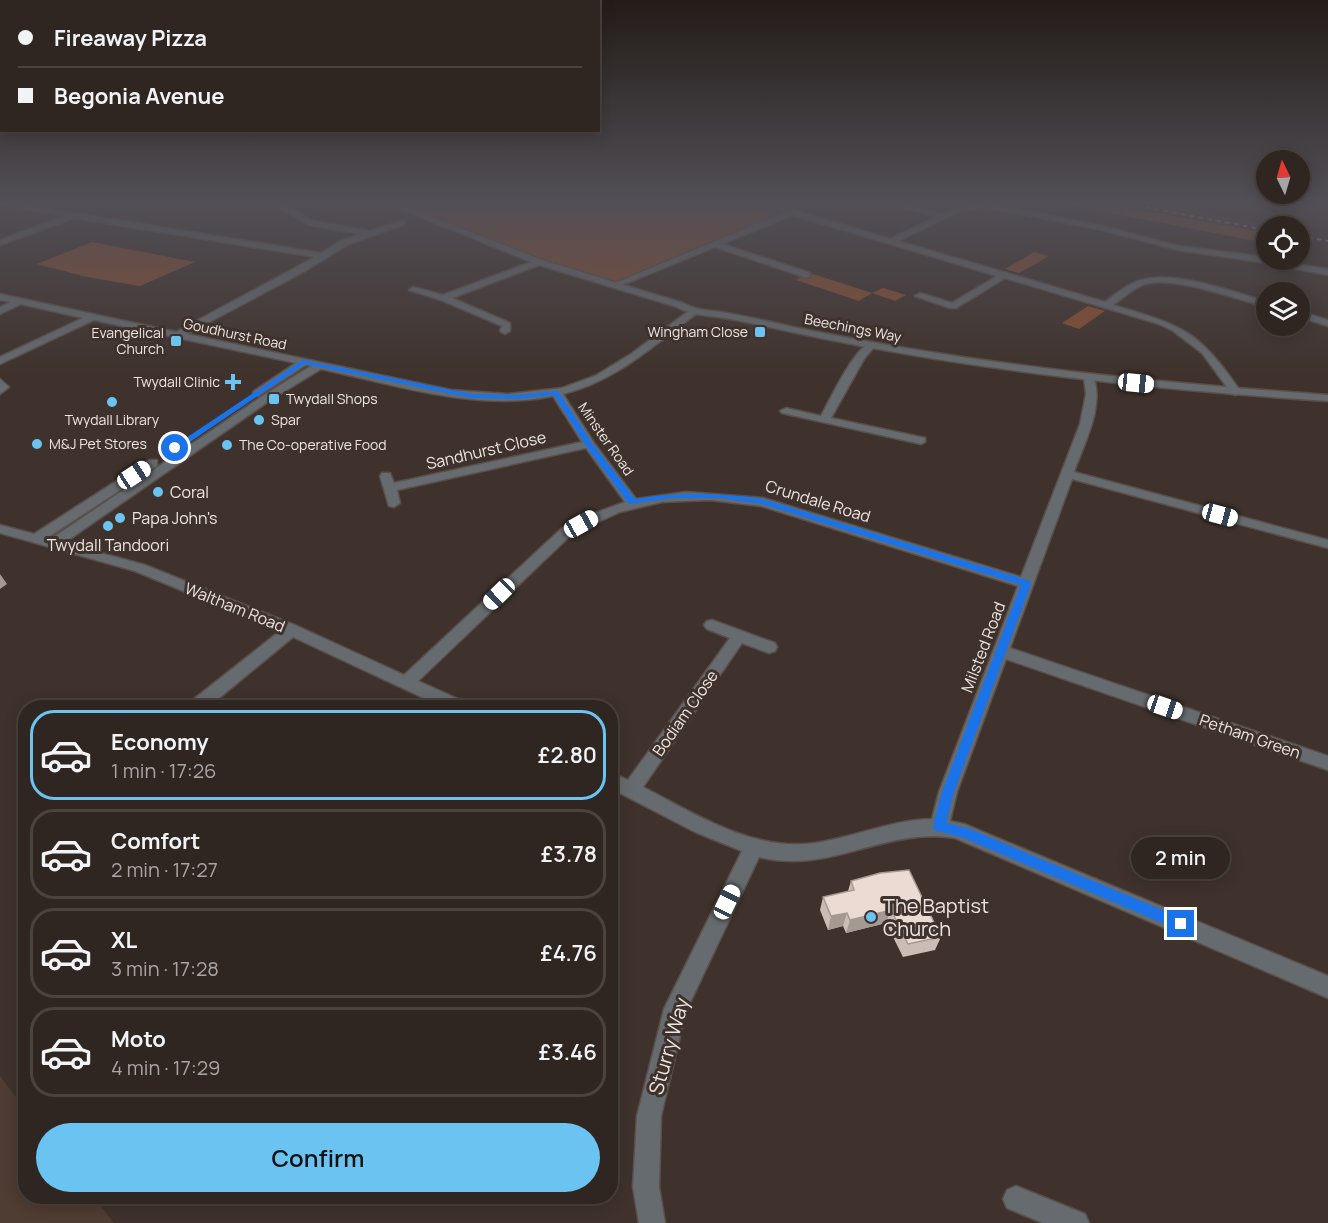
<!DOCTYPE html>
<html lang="en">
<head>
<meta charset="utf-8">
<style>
	body { margin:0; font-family:Manrope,sans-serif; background:#372e2a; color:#f1f3f6; height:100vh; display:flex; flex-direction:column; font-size:22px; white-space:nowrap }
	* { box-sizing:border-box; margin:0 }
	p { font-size:20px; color:#a7a5a5 }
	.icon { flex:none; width:33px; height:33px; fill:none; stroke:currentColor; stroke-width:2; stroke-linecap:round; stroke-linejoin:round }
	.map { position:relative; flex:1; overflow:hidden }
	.drawer { position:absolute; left:18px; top:700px; width:600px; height:504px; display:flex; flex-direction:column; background:#2f2621; border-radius:24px; box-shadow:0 3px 15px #0003,0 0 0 2px #4a433f }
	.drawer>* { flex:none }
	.hud { position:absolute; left:0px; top:0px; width:600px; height:132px; box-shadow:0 3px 15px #0003,0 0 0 2px #4a433f; display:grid; align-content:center; height:132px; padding:0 18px; background:#2f2621 }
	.needle { width:39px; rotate:355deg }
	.fabs { position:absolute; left:1256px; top:150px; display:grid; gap:12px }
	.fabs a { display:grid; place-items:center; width:54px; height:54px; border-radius:50%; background:#2f2621; box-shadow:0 3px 15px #0003,0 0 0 2px #4a433f; font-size:30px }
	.end { position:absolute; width:27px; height:27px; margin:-14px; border:8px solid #1a73e8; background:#fff; box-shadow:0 0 0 3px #fff }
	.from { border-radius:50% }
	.bubble { position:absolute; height:42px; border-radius:21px; background:#2f2621; box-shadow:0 3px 15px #0003,0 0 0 2px #4a433f; font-size:20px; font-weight:600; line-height:42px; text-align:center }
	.car { position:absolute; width:18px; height:36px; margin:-18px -9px; border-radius:8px; box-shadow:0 0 4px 2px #0007; background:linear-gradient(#fff 24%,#345 0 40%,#fff 0 76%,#345 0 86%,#fff 0) }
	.hud b { display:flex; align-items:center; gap:21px; height:57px; font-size:22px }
	.hud b+b { border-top:2px solid #4a433f }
	.hud i { width:15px; height:15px; background:#f1f3f6 }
	ul { padding:10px 0 0; list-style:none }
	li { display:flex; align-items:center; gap:18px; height:90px; margin:0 12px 9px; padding:0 6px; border:3px solid #4a433f; border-radius:24px }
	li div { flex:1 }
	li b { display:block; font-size:22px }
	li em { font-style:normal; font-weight:600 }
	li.selected { border-color:#6ac3f1 }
	li>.icon { width:54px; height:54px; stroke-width:1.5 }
	.action { display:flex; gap:12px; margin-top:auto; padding:12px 18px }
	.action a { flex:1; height:69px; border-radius:36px; background:#6ac3f1; color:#111; font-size:24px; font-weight:600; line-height:69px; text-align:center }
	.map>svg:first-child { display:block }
	.built { fill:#4f3c33 }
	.green { fill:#894d2e }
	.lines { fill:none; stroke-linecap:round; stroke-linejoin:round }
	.minor-casing { stroke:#5b4f49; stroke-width:3 }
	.tertiary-casing { stroke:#5b4f49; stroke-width:3 }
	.minor { fill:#656b6f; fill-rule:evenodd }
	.tertiary { fill:#656b6f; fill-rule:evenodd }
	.rail { stroke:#a39994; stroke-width:2; stroke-dasharray:4.5 4.5; stroke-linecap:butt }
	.wall { fill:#cbbcb5 }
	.shaded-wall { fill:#a59994 }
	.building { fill:#ecdbd3; stroke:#a59994; stroke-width:1.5 }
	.route { fill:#1a73e8 }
	.poi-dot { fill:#6ac3f1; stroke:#3f322c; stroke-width:2 }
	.labels { text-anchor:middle; stroke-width:6; stroke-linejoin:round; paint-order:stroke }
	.far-street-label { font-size:14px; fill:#ede5e1; stroke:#3f322c }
	.far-poi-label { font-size:14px; fill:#ede5e1; stroke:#3f322c; text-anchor:start }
	.street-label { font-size:16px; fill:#ede5e1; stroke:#3f322c }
	.poi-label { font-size:16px; fill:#ede5e1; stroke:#3f322c; text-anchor:start }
	.near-poi-label { font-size:20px; fill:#ede5e1; stroke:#3f322c; text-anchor:start }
	.near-street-label { font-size:20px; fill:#ede5e1; stroke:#3f322c }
</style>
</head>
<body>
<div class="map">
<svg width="1328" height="1223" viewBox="0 0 1328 1223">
	<rect width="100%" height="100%" fill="#3f322c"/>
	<!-- built -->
	<path class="built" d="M1111 204H1154L1276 226H1266V233Z
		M0 1076 25 1109 26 1197H94L114 1223H0Z"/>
	<!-- green -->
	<path class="green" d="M392 204H765L793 212 612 286Z
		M1064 204H1111L1266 233V243Z
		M92 242 195 262 140 286 87 277 37 264Z
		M1034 252 1049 256 1019 273 1005 269Z
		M810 273 872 293 883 288 906 295 895 301 872 293 859 301 796 280Z
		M1088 306 1105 311 1079 329 1062 323Z"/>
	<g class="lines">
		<defs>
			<path id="minor" d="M1 204H19L321 253 341 241 362 234 309 225 274 204H283L314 221 370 231 405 220V224L347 245 305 271 187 334 451 390 507 394 562 388 595 376 631 354 690 310H696V314C654 345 616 381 563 394L594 443 636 499 686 492 763 498 1021 577 1080 424 1086 394 1084 378 1085 376H1093C1105 405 1084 444 1074 472L1328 540V548L1072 479 1010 648 1328 756V770L1006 659 957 792 950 821 964 824 1328 976V998L955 838C883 827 831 875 759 857L686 1011 661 1116 659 1187 665 1223H639L633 1187 637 1116 664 1009 742 851 695 832 610 788V772L628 780 730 638 707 629 704 625 707 621 712 620 775 643 777 647 775 651 769 653 742 643 643 787C695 814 754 852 815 843 855 837 891 820 932 819L939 792 1018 586 761 506 710 500 662 502 620 512 572 534 418 681 467 703 469 708H445L293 637 207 708H187L189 703 280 631 135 571 0 533V525L34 534 149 460H157V466L47 538 51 539 264 395 311 366 306 365 258 396 253 393 254 391 296 363 94 320 0 364V357L83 318 21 304 0 314V307L11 302 0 300V294L176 332 315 257 74 218 0 245V240L64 216ZM321 369C396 385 476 412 553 396L582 442 394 483 390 473H382L380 476 389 506 394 507 400 503 397 490 586 448 625 502 587 516 562 528 404 675 297 626 145 565 64 543 272 399Z
				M762 204H774L890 239 936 217 893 204H905L942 214 961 206 992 204 1103 226 1178 246 1266 257V260L1328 269V275L1266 263 1178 250 1102 230 985 207 963 210 898 241 1105 302C1116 294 1127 284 1141 280 1175 270 1232 292 1266 301V307C1236 299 1175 276 1145 284 1133 288 1123 298 1113 305 1184 326 1198 330 1241 392L1236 395 1232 394 1202 353 1173 331 1159 324 1005 278 956 308H950L915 296 920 293 952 303 997 276 793 215 722 244 810 273V277H804L715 247 615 288 608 286 785 212Z
				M539 259 542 260V264L452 298 510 323V331L505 334 500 331 502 326 441 300 409 290 413 287 443 295Z
				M1299 311 1328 320V326L1299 317Z
				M870 343 875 346 864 359 831 418 925 438V442L921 444 782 413 780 411 786 408 821 416C831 398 853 350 870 343Z
				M0 379 9 387 0 394Z
				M1016 1186 1085 1214 1089 1223H1043L1007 1208 1003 1199 1007 1190Z"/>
			<path id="tertiary" d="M389 204H399L542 260 683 303C698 311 711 310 727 313 749 317 771 322 793 327 970 364 1148 382 1328 395V401C1147 389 969 370 792 332 769 327 747 322 725 318 707 315 693 316 677 307L536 264Z"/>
		</defs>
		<!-- minor casing -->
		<use href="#minor" class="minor-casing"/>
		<!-- tertiary casing -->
		<use href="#tertiary" class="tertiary-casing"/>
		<!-- minor -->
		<use href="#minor" class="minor"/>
		<!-- tertiary -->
		<use href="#tertiary" class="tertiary"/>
		<!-- rail -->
		<path class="rail" d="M1128 204 1266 230
			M1299 236 1328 241"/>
	</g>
	<!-- wall -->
	<path class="wall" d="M851 881 941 937 935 950 903 957 886 923 846 933 843 926 828 930 820 910 823 897 848 891Z"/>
	<!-- shaded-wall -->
	<path class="shaded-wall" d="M0 574 7 584 0 589Z
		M891 910 886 923 846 933 850 920Z
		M847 913 843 926 828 930 831 916Z"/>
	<!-- building -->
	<path class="building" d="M909 870 941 937 908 944 891 910 850 920 847 913 831 916 823 897 854 890 851 881 880 873Z"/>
	<!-- sky -->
	<linearGradient id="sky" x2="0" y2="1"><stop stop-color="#231c18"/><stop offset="0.54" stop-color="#524f56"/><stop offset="1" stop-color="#524f56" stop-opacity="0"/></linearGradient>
	<rect width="1328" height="375" fill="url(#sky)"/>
	<!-- route -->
	<path class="route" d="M303 360 472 394 517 395 558 391 592 443 635 499C681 492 717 493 763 499L1030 581 1031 584 954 792 946 823 970 829 1186 920 1188 924 1186 929 1181 931 1176 929 964 838 934 830 933 826 942 792 1021 585 762 504 718 498H672L629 504 586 446 554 395 517 399 472 398 305 364 178 450 171 448Z"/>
	<!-- markers -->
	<g class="poi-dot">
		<rect x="754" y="326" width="12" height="12" rx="3"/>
		<rect x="170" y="335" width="12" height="12" rx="3"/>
		<path d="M230 373h6v6h6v6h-6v6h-6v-6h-6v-6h6z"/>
		<rect x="268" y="393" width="12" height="12" rx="3"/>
		<circle cx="112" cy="402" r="6"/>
		<circle cx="259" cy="420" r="6"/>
		<circle cx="37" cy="444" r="6"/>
		<circle cx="227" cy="445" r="6"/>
		<circle cx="158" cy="492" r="6"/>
		<circle cx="120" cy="518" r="6"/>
		<circle cx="108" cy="526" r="6"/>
		<circle cx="871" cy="917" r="6"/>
	</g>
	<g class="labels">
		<!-- far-street labels -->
		<g class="far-street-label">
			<text transform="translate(853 328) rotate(11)" y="5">Beechings Way</text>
			<text transform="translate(235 334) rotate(12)" y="5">Goudhurst Road</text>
			<text transform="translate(606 439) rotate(55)" y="5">Minster Road</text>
		</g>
		<!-- far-poi labels -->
		<g class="far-poi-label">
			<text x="748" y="337" text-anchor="end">Wingham Close</text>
			<text x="164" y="338" text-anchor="end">Evangelical<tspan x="164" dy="16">Church</tspan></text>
			<text x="220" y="387" text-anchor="end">Twydall Clinic</text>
			<text x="286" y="404">Twydall Shops</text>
			<text x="112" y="425" text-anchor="middle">Twydall Library</text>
			<text x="271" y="425">Spar</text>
			<text x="49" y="449">M&amp;J Pet Stores</text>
			<text x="239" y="450">The Co-operative Food</text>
		</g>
		<!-- street labels -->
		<g class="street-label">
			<text transform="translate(486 450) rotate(-13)" y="6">Sandhurst Close</text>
			<text transform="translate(818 501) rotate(17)" y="6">Crundale Road</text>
			<text transform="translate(235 607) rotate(22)" y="6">Waltham Road</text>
			<text transform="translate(983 647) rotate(-69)" y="6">Milsted Road</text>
			<text transform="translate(685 713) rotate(-55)" y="6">Bodiam Close</text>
			<text transform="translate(1250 736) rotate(19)" y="6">Petham Green</text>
		</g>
		<!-- poi labels -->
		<g class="poi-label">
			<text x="170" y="498">Coral</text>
			<text x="132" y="524">Papa John's</text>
			<text x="108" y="551" text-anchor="middle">Twydall Tandoori</text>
		</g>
		<!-- near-poi labels -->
		<g class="near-poi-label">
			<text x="883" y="913">The Baptist<tspan x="883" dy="23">Church</tspan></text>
		</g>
		<!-- near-street labels -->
		<g class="near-street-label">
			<text transform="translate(669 1046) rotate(-74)" y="7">Sturry Way</text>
		</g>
	</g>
</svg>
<div class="fabs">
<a><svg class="needle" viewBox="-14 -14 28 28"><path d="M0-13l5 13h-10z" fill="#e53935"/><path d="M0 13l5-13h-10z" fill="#a7a5a5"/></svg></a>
<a><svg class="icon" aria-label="locate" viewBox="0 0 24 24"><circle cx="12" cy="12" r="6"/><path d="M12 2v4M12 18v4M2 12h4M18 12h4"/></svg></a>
<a><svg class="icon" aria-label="layers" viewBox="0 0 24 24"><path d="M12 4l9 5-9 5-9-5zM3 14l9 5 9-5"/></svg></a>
</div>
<i class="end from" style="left:175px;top:448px"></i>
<i class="end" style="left:1181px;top:924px"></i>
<div class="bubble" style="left:1131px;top:837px;width:99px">2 min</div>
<i class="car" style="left:1136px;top:383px;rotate:96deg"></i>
<i class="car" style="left:134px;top:475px;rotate:57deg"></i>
<i class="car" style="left:1220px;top:515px;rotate:105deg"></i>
<i class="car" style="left:581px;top:524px;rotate:61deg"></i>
<i class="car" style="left:499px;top:594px;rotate:226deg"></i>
<i class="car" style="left:1165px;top:707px;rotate:109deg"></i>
<i class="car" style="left:727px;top:902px;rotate:26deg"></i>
<div class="hud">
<b><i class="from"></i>Fireaway Pizza</b>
<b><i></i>Begonia Avenue</b>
</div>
<section class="drawer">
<ul>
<li class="selected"><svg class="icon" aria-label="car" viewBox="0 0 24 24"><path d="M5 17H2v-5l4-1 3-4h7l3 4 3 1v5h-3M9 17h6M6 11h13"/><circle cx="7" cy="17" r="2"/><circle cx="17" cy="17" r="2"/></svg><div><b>Economy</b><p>1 min · 17:26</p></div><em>£2.80</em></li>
<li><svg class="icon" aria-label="car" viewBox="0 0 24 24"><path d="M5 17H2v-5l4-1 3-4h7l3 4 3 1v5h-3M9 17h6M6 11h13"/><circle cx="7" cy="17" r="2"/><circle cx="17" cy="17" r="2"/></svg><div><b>Comfort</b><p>2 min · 17:27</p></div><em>£3.78</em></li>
<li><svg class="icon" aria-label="car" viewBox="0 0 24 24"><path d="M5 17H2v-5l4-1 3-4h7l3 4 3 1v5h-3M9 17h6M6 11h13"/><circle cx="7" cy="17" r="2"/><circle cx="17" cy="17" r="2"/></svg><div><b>XL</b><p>3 min · 17:28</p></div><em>£4.76</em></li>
<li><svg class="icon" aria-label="car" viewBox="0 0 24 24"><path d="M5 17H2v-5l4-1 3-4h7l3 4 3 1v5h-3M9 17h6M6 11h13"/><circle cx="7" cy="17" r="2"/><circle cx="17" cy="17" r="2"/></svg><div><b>Moto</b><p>4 min · 17:29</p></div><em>£3.46</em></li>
</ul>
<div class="action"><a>Confirm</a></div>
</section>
</div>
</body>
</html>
